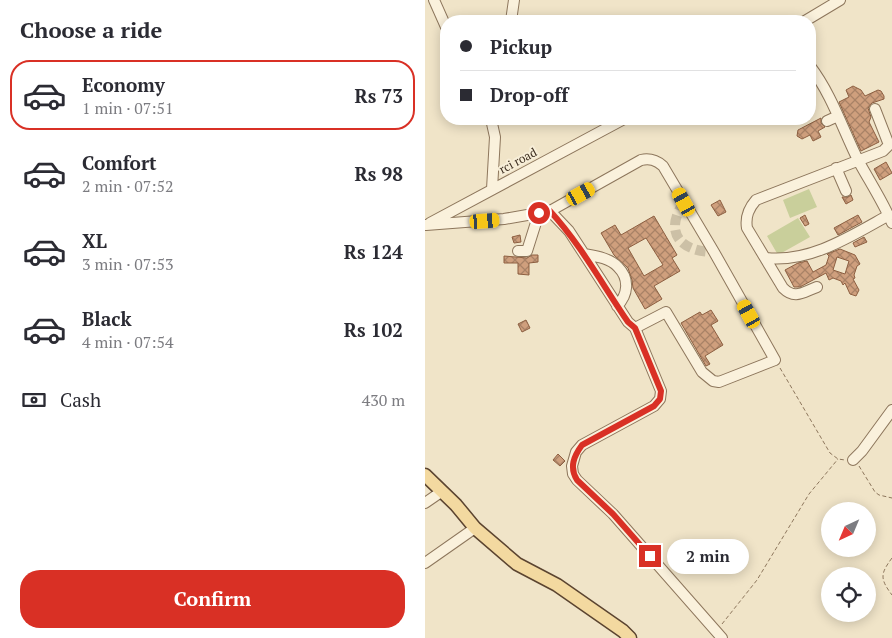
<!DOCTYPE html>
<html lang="en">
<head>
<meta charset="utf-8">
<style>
	body { margin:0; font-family:"PT Serif",serif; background:#f2f2f3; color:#2b2b33; height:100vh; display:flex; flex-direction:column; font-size:19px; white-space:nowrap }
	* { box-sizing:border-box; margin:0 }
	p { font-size:16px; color:#7c7c81 }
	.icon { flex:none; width:28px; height:28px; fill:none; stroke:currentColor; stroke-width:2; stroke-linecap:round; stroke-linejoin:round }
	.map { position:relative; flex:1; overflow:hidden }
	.sheet { display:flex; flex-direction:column; background:#fff; width:425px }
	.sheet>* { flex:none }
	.hud { position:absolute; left:15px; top:15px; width:376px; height:110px; border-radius:20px; box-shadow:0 2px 12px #0003; display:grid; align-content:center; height:110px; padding:0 20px; background:#fff }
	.needle { width:32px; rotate:224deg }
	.fabs { position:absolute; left:396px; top:502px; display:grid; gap:10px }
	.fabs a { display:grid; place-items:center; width:55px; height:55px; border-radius:50%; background:#fff; box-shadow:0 2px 12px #0003; font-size:25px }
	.end { position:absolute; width:22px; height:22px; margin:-11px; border:6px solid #d93025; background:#fff; box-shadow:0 0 0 2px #fff }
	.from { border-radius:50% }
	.bubble { position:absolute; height:35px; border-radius:18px; background:#fff; box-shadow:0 2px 12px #0003; font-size:16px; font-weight:800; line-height:35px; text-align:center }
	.car { position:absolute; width:15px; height:30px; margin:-15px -8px; border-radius:6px; box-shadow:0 0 4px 1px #0007; background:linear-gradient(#f5c518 24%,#345 0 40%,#f5c518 0 76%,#345 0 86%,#f5c518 0) }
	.hud b { display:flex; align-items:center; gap:18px; height:48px; font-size:19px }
	.hud b+b { border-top:1px solid #e1e1e2 }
	.hud i { width:12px; height:12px; background:#2b2b33 }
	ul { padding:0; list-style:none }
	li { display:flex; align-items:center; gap:15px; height:70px; margin:0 10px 8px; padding:0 10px; border:2px solid transparent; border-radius:20px }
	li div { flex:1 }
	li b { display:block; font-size:19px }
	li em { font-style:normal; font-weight:800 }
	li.selected { border-color:#d93025 }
	li>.icon { width:45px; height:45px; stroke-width:1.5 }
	h2 { padding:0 20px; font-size:22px; line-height:60px }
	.pay { display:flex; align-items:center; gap:12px; height:55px; padding:0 20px; font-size:19px }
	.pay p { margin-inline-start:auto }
	.primary-button { display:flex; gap:10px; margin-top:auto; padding:10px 20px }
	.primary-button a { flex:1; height:58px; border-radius:20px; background:#d93025; color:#fff; font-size:20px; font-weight:800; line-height:58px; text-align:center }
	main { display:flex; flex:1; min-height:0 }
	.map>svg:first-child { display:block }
	.pitch { fill:#c9cf9b }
	.building { fill:url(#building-cross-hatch); stroke:#8d5f41; fill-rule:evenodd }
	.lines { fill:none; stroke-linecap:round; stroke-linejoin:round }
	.minor-tunnel { stroke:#ccc0a6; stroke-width:10; stroke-dasharray:10 5; stroke-linecap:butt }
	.minor-casing { stroke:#8d765c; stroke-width:12 }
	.major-casing { stroke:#5b4430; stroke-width:15 }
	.path { stroke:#8d765c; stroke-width:1; stroke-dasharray:4 2.5; stroke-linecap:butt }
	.minor { stroke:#faf1dc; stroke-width:10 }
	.major { stroke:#f3d9a0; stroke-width:12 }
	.route { stroke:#d93025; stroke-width:6 }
	.labels { text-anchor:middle; stroke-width:4; stroke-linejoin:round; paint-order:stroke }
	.street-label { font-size:12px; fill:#3d2e20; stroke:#f7eed8 }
</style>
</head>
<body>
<main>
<section class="sheet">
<h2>Choose a ride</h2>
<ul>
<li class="selected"><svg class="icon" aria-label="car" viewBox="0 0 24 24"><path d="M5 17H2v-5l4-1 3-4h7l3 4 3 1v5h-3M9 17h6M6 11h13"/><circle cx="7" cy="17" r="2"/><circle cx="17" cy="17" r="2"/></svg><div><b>Economy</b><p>1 min · 07:51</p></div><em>Rs 73</em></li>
<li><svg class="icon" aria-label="car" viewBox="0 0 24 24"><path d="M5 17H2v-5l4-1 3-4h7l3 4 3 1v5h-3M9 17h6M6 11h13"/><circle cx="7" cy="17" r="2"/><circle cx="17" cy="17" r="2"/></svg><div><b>Comfort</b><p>2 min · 07:52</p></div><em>Rs 98</em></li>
<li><svg class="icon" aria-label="car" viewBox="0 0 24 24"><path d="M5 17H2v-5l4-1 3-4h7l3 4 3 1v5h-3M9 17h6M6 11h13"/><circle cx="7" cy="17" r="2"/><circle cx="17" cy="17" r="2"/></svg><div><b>XL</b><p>3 min · 07:53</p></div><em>Rs 124</em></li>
<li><svg class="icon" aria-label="car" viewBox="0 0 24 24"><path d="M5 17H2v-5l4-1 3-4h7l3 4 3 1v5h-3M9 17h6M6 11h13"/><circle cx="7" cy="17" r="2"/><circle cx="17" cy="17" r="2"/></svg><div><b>Black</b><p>4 min · 07:54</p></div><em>Rs 102</em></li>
</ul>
<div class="pay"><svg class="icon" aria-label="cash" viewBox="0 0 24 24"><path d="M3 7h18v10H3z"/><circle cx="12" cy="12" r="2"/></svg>Cash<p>430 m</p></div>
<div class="primary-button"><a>Confirm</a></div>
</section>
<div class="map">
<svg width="467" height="638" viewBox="0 0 467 638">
	<defs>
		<pattern id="building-cross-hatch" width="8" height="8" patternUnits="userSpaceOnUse" patternTransform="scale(1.25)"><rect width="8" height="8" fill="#cf9f7d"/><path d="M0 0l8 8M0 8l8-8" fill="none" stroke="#a98266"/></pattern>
	</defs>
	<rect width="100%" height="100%" fill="#f0e4c8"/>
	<!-- pitch -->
	<path class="pitch" d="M384 189 392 207 365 218 358 200Z
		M373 218 385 237 353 255 342 236Z"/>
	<!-- building -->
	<path class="building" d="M428 86 436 90 440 96 453 90 456 91 459 96V99L447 103 443 108 446 117 444 122 454 142 436 151 414 102 424 97 421 90Z
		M396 118V123L400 127 393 131 396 137 388 141 385 135 377 139 372 136 373 130Z
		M461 162 467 173 455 180 449 169Z
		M426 195 428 200 421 204 417 197H423Z
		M295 200 301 212 293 216 286 205Z
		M380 215 384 224 380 226 375 218Z
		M433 215 437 222 413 235 409 228Z
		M229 216 252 255 247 258 255 271 229 286 237 299 220 309 208 288 207 280 203 268 189 255 176 233 190 225 196 235ZM221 238 238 265 219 276 203 248Z
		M95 235 96 242 89 243 87 237Z
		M439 237 442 242 430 247 428 243Z
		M415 249 430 255 435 264 432 266 429 275 430 278 428 279 434 290 431 296 425 294 420 283 418 285 416 281 408 278 404 280 401 273 375 287H369L360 270 373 263 382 261 388 272 401 265 404 256 402 254ZM412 257 424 261 420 274 408 270Z
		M107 255H113V262L104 263V275L93 274V263H79V256L102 258Z
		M286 310 293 321 286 325 298 345 280 356 285 364 281 366 256 323 275 312 277 315Z
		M101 320 105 328 97 332 93 324Z
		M133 454 140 461 135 466 128 460Z"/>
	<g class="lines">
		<!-- minor-tunnel -->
		<path class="minor-tunnel" d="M259 202C238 233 256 252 289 252"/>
		<defs>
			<path id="minor" d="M9 0 21 27
				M86 21 89 0
				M380 21 415 0
				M385 66C407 95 418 130 434 162 445 182 458 202 467 223
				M450 109 464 145
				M66 119 70 137 67 189
				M402 121 413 116
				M411 168 421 191
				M125 211 216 160C225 158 231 160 238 166L289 252 350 360 294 382 288 381 277 372 241 312 210 328
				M5 223 199 119
				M1 225 79 219 125 211 144 231 159 254 203 322 210 328 236 391 235 399 229 406 157 445 151 452 147 466 148 474 152 480 188 514 297 638
				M93 251H102L114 213
				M159 254C170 256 185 258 193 267 205 279 203 295 192 306
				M341 258C385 263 426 236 464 215
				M392 287C378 292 370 300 358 288L322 228C320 216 324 208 331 200L458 151 464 145 467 144
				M428 460 437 451 467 410
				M0 503 16 492
				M0 563 50 528"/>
			<path id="major" d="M0 475 31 505 50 528 92 564 132 585 198 631 205 638"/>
		</defs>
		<!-- minor casing -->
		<use href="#minor" class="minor-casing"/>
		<!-- major casing -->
		<use href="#major" class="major-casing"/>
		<!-- path -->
		<path class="path" d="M355 368 405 453 413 459 420 460
			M434 466 450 492 454 495 467 498
			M467 558C455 574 455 579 467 595
			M297 624 332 580 384 494 413 459"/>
		<!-- minor -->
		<use href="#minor" class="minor"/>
		<!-- major -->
		<use href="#major" class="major"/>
	</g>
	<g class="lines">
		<!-- route -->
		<path class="route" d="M114 213 125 211C156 245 177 284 203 322L210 328 236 391 235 399 229 406 157 445C149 456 144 467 152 480L188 514 225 556"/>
	</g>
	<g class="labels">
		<!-- street labels -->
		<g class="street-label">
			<text transform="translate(93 161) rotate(-28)" y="4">rci road</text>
		</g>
	</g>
</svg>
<div class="fabs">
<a><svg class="needle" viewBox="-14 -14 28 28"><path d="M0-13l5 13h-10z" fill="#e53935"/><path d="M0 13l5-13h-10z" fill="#7c7c81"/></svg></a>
<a><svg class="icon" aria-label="locate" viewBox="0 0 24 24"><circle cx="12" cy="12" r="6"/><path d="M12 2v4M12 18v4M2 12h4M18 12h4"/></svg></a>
</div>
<i class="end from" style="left:114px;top:213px"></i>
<i class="end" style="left:225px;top:556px"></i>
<div class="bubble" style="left:242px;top:539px;width:82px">2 min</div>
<i class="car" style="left:156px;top:194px;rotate:61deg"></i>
<i class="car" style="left:259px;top:202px;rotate:331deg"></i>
<i class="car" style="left:60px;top:221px;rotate:86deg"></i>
<i class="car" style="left:324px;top:314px;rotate:331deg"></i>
<div class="hud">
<b><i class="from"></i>Pickup</b>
<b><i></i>Drop-off</b>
</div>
</div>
</main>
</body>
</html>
